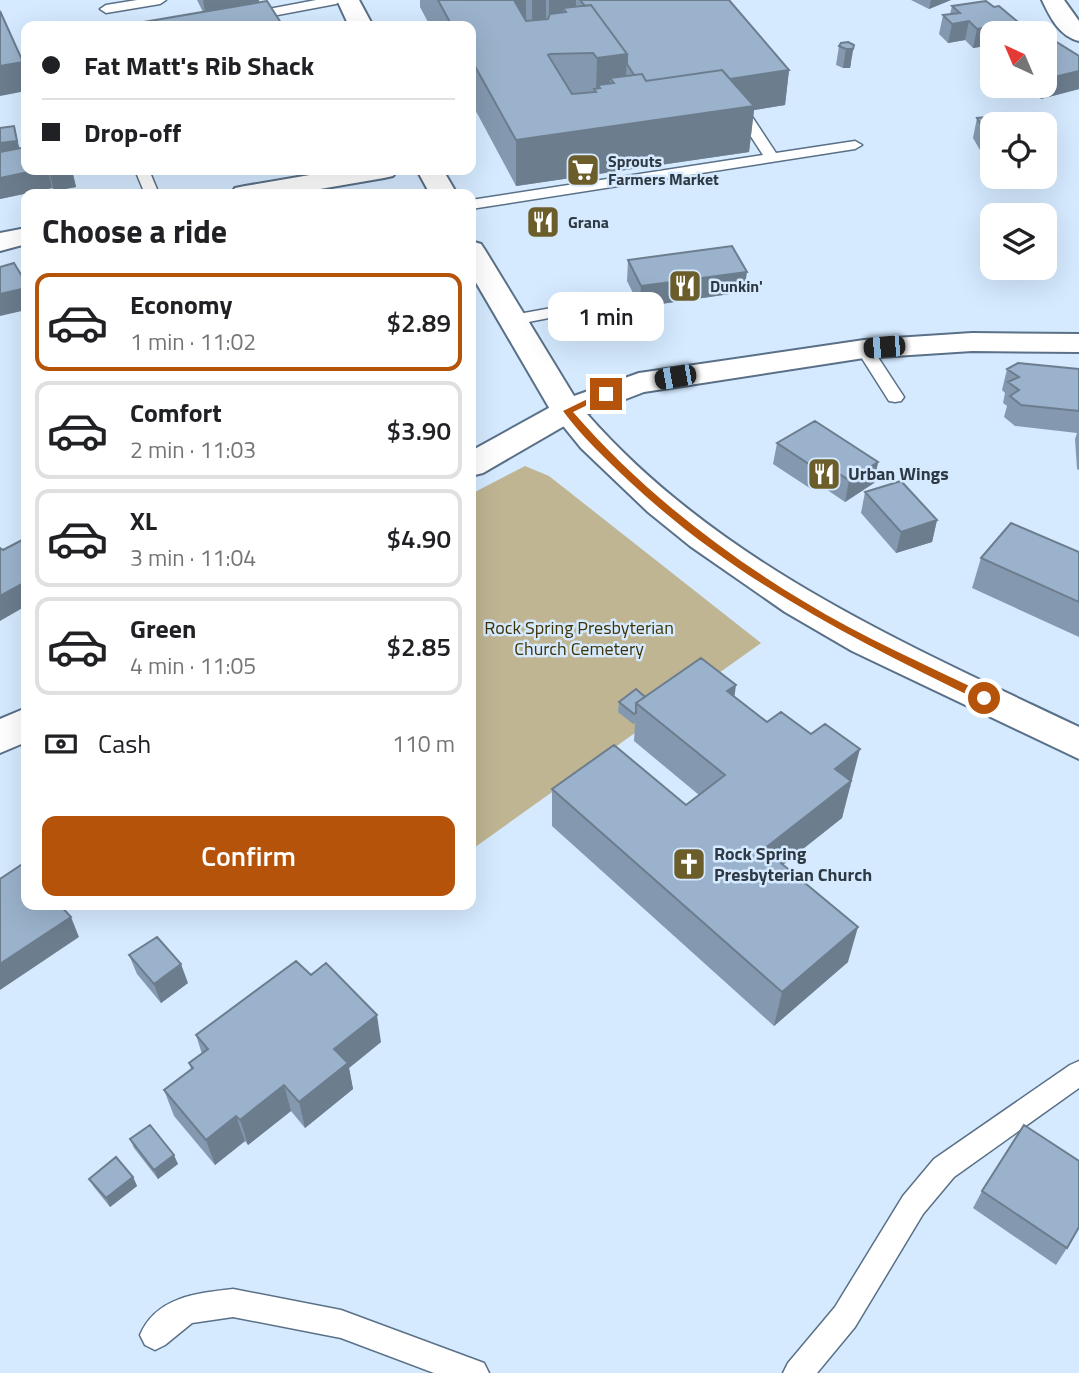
<!DOCTYPE html>
<html lang="en">
<head>
<meta charset="utf-8">
<style>
	body { margin:0; font-family:"Titillium Web",sans-serif; background:#f6f6f6; color:#202124; height:100vh; display:flex; flex-direction:column; font-size:26px; white-space:nowrap }
	* { box-sizing:border-box; margin:0 }
	p { font-size:23px; color:#757577 }
	.icon { flex:none; width:38px; height:38px; fill:none; stroke:currentColor; stroke-width:2; stroke-linecap:round; stroke-linejoin:round }
	.map { position:relative; flex:1; overflow:hidden }
	.panel { position:absolute; left:21px; top:189px; width:455px; height:721px; display:flex; flex-direction:column; background:#fff; border-radius:14px; box-shadow:0 7px 28px #0002 }
	.panel>* { flex:none }
	.hud { position:absolute; left:21px; top:21px; width:455px; height:154px; border-radius:14px; box-shadow:0 7px 28px #0002; display:grid; align-content:center; height:154px; padding:0 21px; background:#fff }
	.needle { width:46px; rotate:316deg }
	.controls { position:absolute; left:980px; top:21px; display:grid; gap:14px }
	.controls a { display:grid; place-items:center; width:77px; height:77px; border-radius:14px; background:#fff; box-shadow:0 7px 28px #0002; font-size:35px }
	.end { position:absolute; width:32px; height:32px; margin:-16px; border:9px solid #b45309; background:#fff; box-shadow:0 0 0 4px #fff }
	.from { border-radius:50% }
	.bubble { position:absolute; height:49px; border-radius:14px; background:#fff; box-shadow:0 7px 28px #0002; font-size:23px; font-weight:600; line-height:49px; text-align:center }
	.car { position:absolute; width:21px; height:42px; margin:-21px -10px; border-radius:9px; box-shadow:0 0 5px 2px #0007; background:linear-gradient(#222 24%,#8ab4d8 0 40%,#222 0 76%,#8ab4d8 0 86%,#222 0) }
	.hud b { display:flex; align-items:center; gap:24px; height:66px; font-size:26px }
	.hud b+b { border-top:2px solid #e0e0e0 }
	.hud i { width:18px; height:18px; background:#202124 }
	ul { padding:0; list-style:none }
	li { display:flex; align-items:center; gap:21px; height:98px; margin:0 14px 10px; padding:0 7px; border:4px solid #e0e0e0; border-radius:14px }
	li div { flex:1 }
	li b { display:block; font-size:26px }
	li em { font-style:normal; font-weight:600 }
	li.active { border-color:#b45309 }
	li>.icon { width:63px; height:63px; stroke-width:1.5 }
	h2 { padding:0 21px; font-size:32px; line-height:84px }
	.pay { display:flex; align-items:center; gap:18px; height:77px; padding:0 21px; font-size:26px }
	.pay p { margin-inline-start:auto }
	.cta { display:flex; gap:14px; margin-top:auto; padding:14px 21px }
	.cta a { flex:1; height:80px; border-radius:14px; background:#b45309; color:#fff; font-size:28px; font-weight:600; line-height:80px; text-align:center }
	.map>svg:first-child { display:block }
	.green { fill:#bfb593 }
	.lines { fill:none; stroke-linecap:round; stroke-linejoin:round }
	.lane-casing { stroke:#597087; stroke-width:3 }
	.street-casing { stroke:#597087; stroke-width:4 }
	.secondary-casing { stroke:#597087; stroke-width:4 }
	.lane { fill:#fff; fill-rule:evenodd }
	.street { fill:#fff; fill-rule:evenodd }
	.secondary { fill:#fff; fill-rule:evenodd }
	.wall { fill:#8499af }
	.shaded-wall { fill:#6c7d8e }
	.building { fill:#9ab2cb; stroke:#6c7d8e; stroke-width:2 }
	.route { fill:#b45309 }
	.labels { text-anchor:middle; stroke-width:5; stroke-linejoin:round; paint-order:stroke }
	.far-poi-label { font-size:16px; font-weight:bold; fill:#2f3943; stroke:#d5eaff; text-anchor:start }
	.poi-label { font-size:18px; font-weight:bold; fill:#2f3943; stroke:#d5eaff; text-anchor:start }
	.park-label { font-size:18px; fill:#3f3304; stroke:#d5eaff }
</style>
</head>
<body>
<div class="map">
<svg width="1079" height="1373" viewBox="0 0 1079 1373">
	<rect width="100%" height="100%" fill="#d5eaff"/>
	<!-- green -->
	<path class="green" d="M525 466 549 476 761 643 471 850V494Z"/>
	<g class="lines">
		<defs>
			<path id="lane" d="M137 0H166L160 4 106 13 100 9 106 5Z
				M316 0H342L336 4 219 26H194L200 22Z
				M742 108 747 109 776 153 855 141 862 145 855 149 471 209V200L763 155 735 112Z
				M135 170H149L159 194H145Z
				M579 303 585 305 587 308 585 311 513 325 505 320 513 315Z
				M864 344 870 345 904 397 901 401 895 402 889 401 856 349Z
				M1079 1061V1088L954 1177 923 1214 855 1327 817 1373H783L788 1363 835 1307 903 1196 934 1159 1070 1065Z
				M233 1289 341 1310 484 1363 489 1373H434L341 1338 233 1317 192 1323 165 1345 155 1350 145 1345 140 1335C156 1297 197 1293 233 1289Z"/>
			<path id="street" d="M1042 0H1064L1079 21V41C1059 36 1050 17 1042 0Z
				M339 170H397L393 176 384 178 291 194H231L235 188 245 186Z
				M26 228V244L0 251V233Z
				M567 401 578 404 583 411 578 418 483 473 471 476V451L556 404Z
				M26 708V742L0 753V719Z"/>
			<path id="secondary" d="M337 0H359L373 26H349Z
				M417 170H443L457 194H430Z
				M471 241 481 244 485 250 574 396 639 373 864 340 972 333 1079 334V352L972 351 864 358 644 392 587 414C719 564 903 643 1079 727V759L852 651 785 612 690 546 648 512 581 448 551 411 471 274Z"/>
		</defs>
		<!-- lane casing -->
		<use href="#lane" class="lane-casing"/>
		<!-- street casing -->
		<use href="#street" class="street-casing"/>
		<!-- secondary casing -->
		<use href="#secondary" class="secondary-casing"/>
		<!-- lane -->
		<use href="#lane" class="lane"/>
		<!-- street -->
		<use href="#street" class="street"/>
		<!-- secondary -->
		<use href="#secondary" class="secondary"/>
	</g>
	<!-- wall -->
	<path class="wall" d="M197 0H259V2L203 12Z
		M420 0H729L789 70 785 105 754 110 749 152 516 186 471 102V26H430L420 7Z
		M911 0H951L929 9Z
		M952 6 992 33V45L973 48 965 40 948 43 939 34 943 15 950 14Z
		M848 42 851 64 850 68H843L836 65 839 46Z
		M1045 43 1079 56V89L1041 99 1022 86H1045Z
		M977 118 992 124V171L973 138Z
		M14 126 19 148 26 170H72L76 187 54 191 52 188 0 199V128Z
		M1045 140 1051 150 1045 171Z
		M995 177H1017V178L997 179Z
		M628 260 744 292 640 307 627 281Z
		M1007 369H1079V470L1077 469 1075 439 1077 433 1015 426 1004 417 1007 406 1003 403 1005 393 1002 390Z
		M777 443 878 462 874 483 845 502 820 485 811 489 773 464Z
		M865 492 937 520 932 542 896 553 861 513Z
		M1079 552V637L972 588 981 558Z
		M645 697H734L851 786 849 788 842 818 783 865 848 962 774 1026 552 826V789L686 805 699 795 634 741 635 723 633 724 618 712 619 702Z
		M129 955 188 983 161 1003 137 974Z
		M196 1035 381 1042 349 1068 353 1089 305 1128 291 1111 248 1145 245 1141 215 1165 174 1116 164 1090 191 1069 189 1063 202 1054Z
		M130 1139 178 1164 158 1179 134 1148Z
		M133 1177 137 1186 110 1207 94 1187 89 1179Z
		M982 1191 1067 1248 1056 1265 973 1208Z"/>
	<!-- shaded-wall -->
	<path class="shaded-wall" d="M203 0H259L260 9 206 18Z
		M506 0H526V27Z
		M532 0H546V30L532 32Z
		M549 0H576V29L563 8V31L549 33Z
		M931 0H951L929 9Z
		M969 21 965 40 948 43 952 24Z
		M1018 22 1015 33H992V45L973 48 977 29Z
		M854 45 850 68H843L846 49Z
		M627 54 625 99 610 78V101L598 85 597 103 596 91 597 58Z
		M23 62 26 74V91L0 96V66Z
		M789 70 785 105 754 110 749 152 516 186V140L646 91Z
		M1079 71V89L1041 99 1046 79Z
		M14 126 20 151 0 154V143Z
		M1051 150 1046 170 1045 171 1049 153Z
		M38 170H48L52 188 0 199V178Z
		M56 170H72L76 187 54 191 49 171Z
		M747 272 744 292 640 307 641 286Z
		M26 288V310L0 316V294Z
		M878 462 874 483 845 502 849 480Z
		M823 464 820 485 811 489 815 468Z
		M937 520 932 542 896 553 901 532Z
		M22 584 26 596V606L0 621V596Z
		M736 685 731 722 727 691Z
		M860 749 842 818 757 885 764 849 835 769Z
		M71 917 79 937 0 990V964Z
		M858 927 848 962 774 1026 782 992Z
		M181 964 188 983 161 1003 154 984Z
		M377 1015 381 1042 349 1068 353 1089 305 1128 299 1102 334 1049Z
		M284 1085 291 1111 248 1145 240 1120Z
		M236 1116 245 1141 215 1165 206 1140Z
		M174 1155 178 1164 158 1179 154 1170Z
		M133 1177 137 1186 110 1207 106 1198Z"/>
	<!-- building -->
	<path class="building" d="M438 0H514L526 21 548 19 550 14 566 12 563 8 591 5 627 54 597 58 593 53 550 54 548 55 572 94 596 92 594 89 600 88 598 85 614 83 610 78 642 74 646 81 722 70 754 106 516 140 471 59V26H452Z
		M580 0H729L789 70 730 79 722 70 646 81 642 74 634 75 627 64V54L591 5 585 6Z
		M267 1 283 26H120Z
		M986 1 994 7 999 6 1018 22 977 29 969 21 952 24 943 15 960 13 952 6Z
		M0 11 23 62 0 66Z
		M1055 41 1079 56V71L1046 79 1045 43Z
		M848 42 854 45 853 49H846L839 46 841 43Z
		M1004 116 1009 124H992V144L977 118Z
		M14 126 17 141 0 143V128Z
		M1045 140 1051 150 1049 153H1045Z
		M26 147V170H38L0 178V152Z
		M732 246 747 272 641 286 628 260Z
		M14 263 26 283V288L0 294V267Z
		M1018 363 1079 369V411L1021 405 1010 396 1019 390 1008 382 1019 377 1007 369Z
		M815 421 878 462 849 480 823 464 815 468 777 443Z
		M901 481 937 520 901 532 865 492Z
		M1011 523 1079 552V602L981 558Z
		M26 538V585L25 586 22 584 0 596V548L3 550Z
		M701 658 736 685 727 691 767 722 781 712 811 734 825 724 860 749 835 769 851 781 764 849 858 927 782 992 552 789 614 745 686 805 725 775 636 703Z
		M636 689 645 697 636 703V713L634 714 619 702Z
		M24 863 26 865V905H60L71 917 0 964V879Z
		M157 937 181 964 154 984 129 955Z
		M296 961 311 975 326 963 377 1015 334 1049 348 1063 299 1102 284 1085 240 1120 236 1116 206 1140 164 1090 193 1068 189 1063 208 1049 196 1035Z
		M150 1125 174 1155 154 1170 130 1139Z
		M1024 1125 1079 1161V1227L1067 1248 982 1191Z
		M116 1157 133 1177 106 1198 89 1179Z"/>
	<!-- route -->
	<path class="route" d="M602 392 610 394 573 412C638 487 718 550 803 601 862 637 926 665 988 695V701H980C851 638 735 580 629 481 606 459 582 437 563 411Z"/>
	<!-- icons -->
	<defs>
		<symbol id="supermarket-square" viewBox="-11 -11 22 22"><rect x="-9" y="-9" width="18" height="18" rx="4" fill="#6c5e2b" stroke="#d5eaff"/><path d="M-6-5.5h2.5l.6 2H6L4.5 2H-2.5L-4.4-4H-6ZM-1.5 3.2a1.3 1.3 0 1 0 .1 0ZM3 3.2a1.3 1.3 0 1 0 .1 0Z" fill="#fff"/></symbol>
		<symbol id="restaurant-square" viewBox="-11 -11 22 22"><rect x="-9" y="-9" width="18" height="18" rx="4" fill="#6c5e2b" stroke="#d5eaff"/><path d="M-5-6h1v4h1v-4h1v4h1v-4h1v5L-1.5 .5V6h-2V.5L-5-1ZM5-6V6H3V1.5H1.5Q1.5-4 5-6Z" fill="#fff"/></symbol>
		<symbol id="church-square" viewBox="-11 -11 22 22"><rect x="-9" y="-9" width="18" height="18" rx="4" fill="#6c5e2b" stroke="#d5eaff"/><path d="M-1.2-6h2.4v3.5h3.3v2.4h-3.3V6h-2.4V-.1h-3.3v-2.4h3.3Z" fill="#fff"/></symbol>
	</defs>
	<g fill-rule="evenodd">
		<use href="#supermarket-square" x="564" y="151" width="38" height="38"/>
		<use href="#restaurant-square" x="524" y="203" width="38" height="38"/>
		<use href="#restaurant-square" x="666" y="267" width="38" height="38"/>
		<use href="#restaurant-square" x="805" y="455" width="38" height="38"/>
		<use href="#church-square" x="670" y="845" width="38" height="38"/>
	</g>
	<g class="labels">
		<!-- far-poi labels -->
		<g class="far-poi-label">
			<text x="608" y="167">Sprouts<tspan x="608" dy="18">Farmers Market</tspan></text>
			<text x="568" y="228">Grana</text>
			<text x="710" y="292">Dunkin'</text>
		</g>
		<!-- poi labels -->
		<g class="poi-label">
			<text x="848" y="480">Urban Wings</text>
			<text x="714" y="860">Rock Spring<tspan x="714" dy="21">Presbyterian Church</tspan></text>
		</g>
		<!-- park labels -->
		<g class="park-label">
			<text x="579" y="634">Rock Spring Presbyterian<tspan x="579" dy="21">Church Cemetery</tspan></text>
		</g>
	</g>
</svg>
<div class="controls">
<a><svg class="needle" viewBox="-14 -14 28 28"><path d="M0-13l5 13h-10z" fill="#e53935"/><path d="M0 13l5-13h-10z" fill="#757577"/></svg></a>
<a><svg class="icon" aria-label="locate" viewBox="0 0 24 24"><circle cx="12" cy="12" r="6"/><path d="M12 2v4M12 18v4M2 12h4M18 12h4"/></svg></a>
<a><svg class="icon" aria-label="layers" viewBox="0 0 24 24"><path d="M12 4l9 5-9 5-9-5zM3 14l9 5 9-5"/></svg></a>
</div>
<i class="end from" style="left:984px;top:698px"></i>
<i class="end" style="left:606px;top:394px"></i>
<div class="bubble" style="left:548px;top:292px;width:116px">1 min</div>
<i class="car" style="left:884px;top:347px;rotate:265deg"></i>
<i class="car" style="left:675px;top:377px;rotate:260deg"></i>
<div class="hud">
<b><i class="from"></i>Fat Matt's Rib Shack</b>
<b><i></i>Drop-off</b>
</div>
<section class="panel">
<h2>Choose a ride</h2>
<ul>
<li class="active"><svg class="icon" aria-label="car" viewBox="0 0 24 24"><path d="M5 17H2v-5l4-1 3-4h7l3 4 3 1v5h-3M9 17h6M6 11h13"/><circle cx="7" cy="17" r="2"/><circle cx="17" cy="17" r="2"/></svg><div><b>Economy</b><p>1 min · 11:02</p></div><em>$2.89</em></li>
<li><svg class="icon" aria-label="car" viewBox="0 0 24 24"><path d="M5 17H2v-5l4-1 3-4h7l3 4 3 1v5h-3M9 17h6M6 11h13"/><circle cx="7" cy="17" r="2"/><circle cx="17" cy="17" r="2"/></svg><div><b>Comfort</b><p>2 min · 11:03</p></div><em>$3.90</em></li>
<li><svg class="icon" aria-label="car" viewBox="0 0 24 24"><path d="M5 17H2v-5l4-1 3-4h7l3 4 3 1v5h-3M9 17h6M6 11h13"/><circle cx="7" cy="17" r="2"/><circle cx="17" cy="17" r="2"/></svg><div><b>XL</b><p>3 min · 11:04</p></div><em>$4.90</em></li>
<li><svg class="icon" aria-label="car" viewBox="0 0 24 24"><path d="M5 17H2v-5l4-1 3-4h7l3 4 3 1v5h-3M9 17h6M6 11h13"/><circle cx="7" cy="17" r="2"/><circle cx="17" cy="17" r="2"/></svg><div><b>Green</b><p>4 min · 11:05</p></div><em>$2.85</em></li>
</ul>
<div class="pay"><svg class="icon" aria-label="cash" viewBox="0 0 24 24"><path d="M3 7h18v10H3z"/><circle cx="12" cy="12" r="2"/></svg>Cash<p>110 m</p></div>
<div class="cta"><a>Confirm</a></div>
</section>
</div>
</body>
</html>
